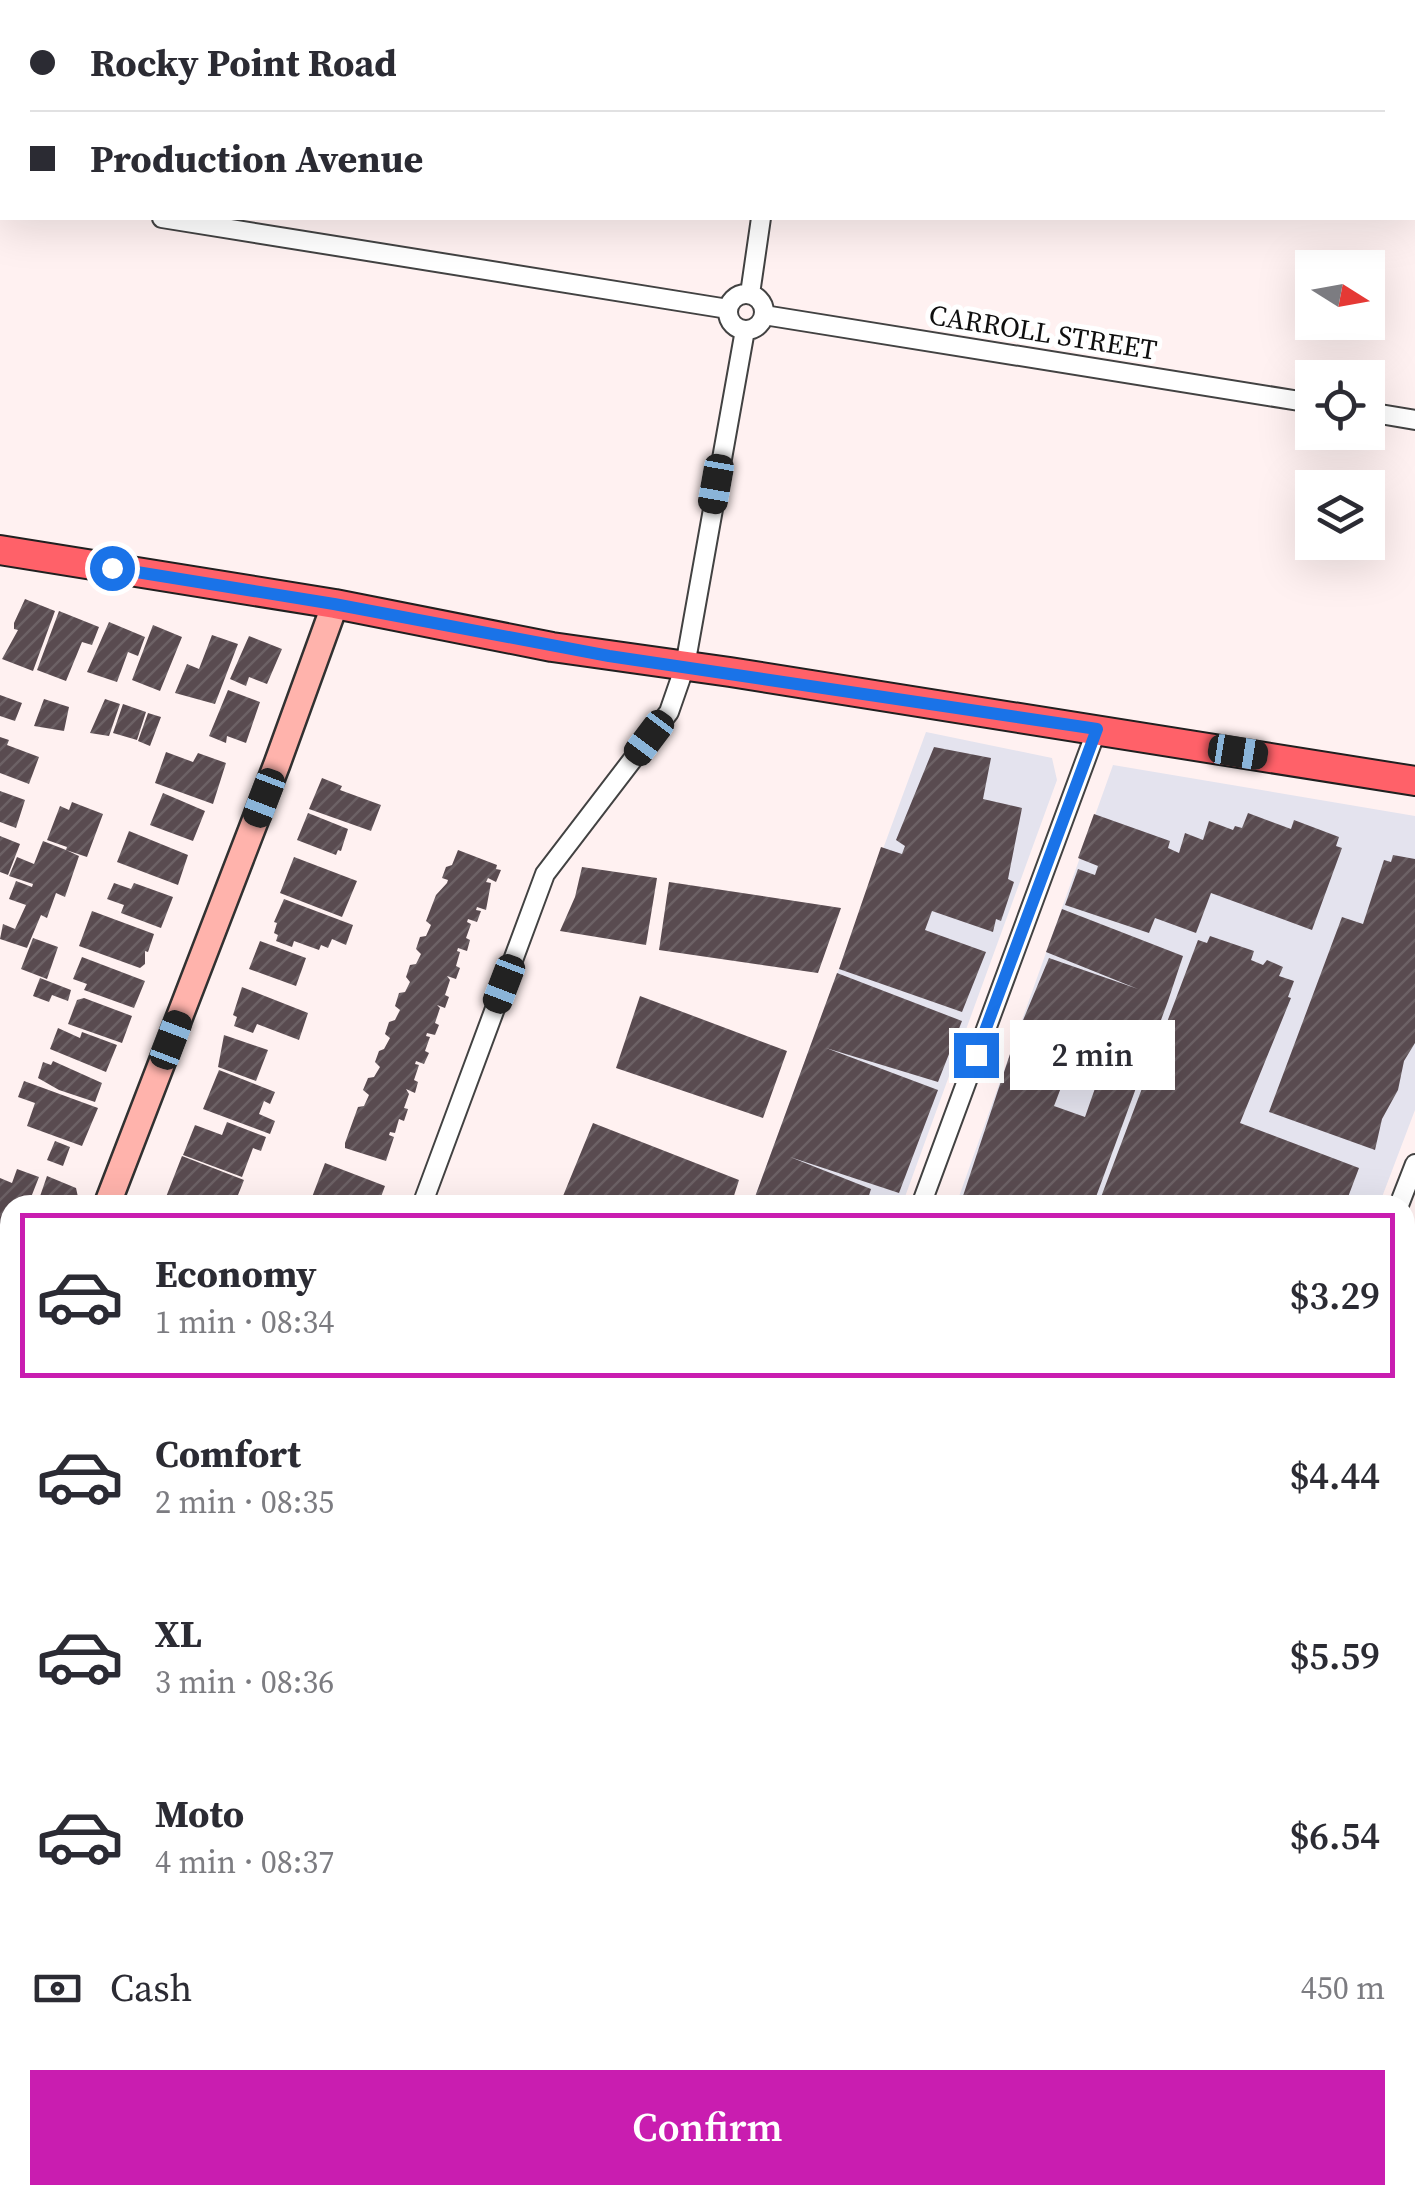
<!DOCTYPE html>
<html lang="en">
<head>
<meta charset="utf-8">
<style>
	body { margin:0; font-family:"Source Serif 4",serif; background:#f2f2f3; color:#2b2b33; height:100vh; display:flex; flex-direction:column; font-size:38px; white-space:nowrap }
	* { box-sizing:border-box; margin:0 }
	p { font-size:32px; color:#7c7c81 }
	.icon { flex:none; width:55px; height:55px; fill:none; stroke:currentColor; stroke-width:2; stroke-linecap:round; stroke-linejoin:round }
	.map { position:relative; flex:1; overflow:hidden }
	.drawer { position:absolute; left:0px; top:1195px; width:1415px; height:1010px; display:flex; flex-direction:column; background:#fff; border-radius:30px 30px 0 0; box-shadow:0 10px 40px #0002 }
	.drawer>* { flex:none }
	.guide { position:absolute; left:0px; top:0px; width:1415px; height:220px; box-shadow:0 10px 40px #0002; display:grid; align-content:center; height:220px; padding:0 30px; background:#fff }
	.needle { width:65px; rotate:101deg }
	.buttons { position:absolute; left:1295px; top:250px; display:grid; gap:20px }
	.buttons a { display:grid; place-items:center; width:90px; height:90px; border-radius:0px; background:#fff; box-shadow:0 10px 40px #0002; font-size:50px }
	.end { position:absolute; width:45px; height:45px; margin:-22px; border:12px solid #1a73e8; background:#fff; box-shadow:0 0 0 5px #fff }
	.from { border-radius:50% }
	.bubble { position:absolute; height:70px; border-radius:0px; background:#fff; box-shadow:0 10px 40px #0002; font-size:32px; font-weight:600; line-height:70px; text-align:center }
	.car { position:absolute; width:30px; height:60px; margin:-30px -15px; border-radius:12px; box-shadow:0 0 8px 2px #0007; background:linear-gradient(#222 24%,#8ab4d8 0 40%,#222 0 76%,#8ab4d8 0 86%,#222 0) }
	.guide b { display:flex; align-items:center; gap:35px; height:95px; font-size:38px }
	.guide b+b { border-top:2px solid #e1e1e2 }
	.guide i { width:25px; height:25px; background:#2b2b33 }
	ul { padding:18px 0 0; list-style:none }
	li { display:flex; align-items:center; gap:30px; height:165px; margin:0 20px 15px; padding:0 10px; border:5px solid transparent; border-radius:0px }
	li div { flex:1 }
	li b { display:block; font-size:38px }
	li em { font-style:normal; font-weight:600 }
	li.current { border-color:#c91db0 }
	li>.icon { width:90px; height:90px; stroke-width:1.5 }
	.pay { display:flex; align-items:center; gap:25px; height:110px; padding:0 30px; font-size:38px }
	.pay p { margin-inline-start:auto }
	.button { display:flex; gap:20px; margin-top:auto; padding:20px 30px }
	.button a { flex:1; height:115px; border-radius:0px; background:#c91db0; color:#fff; font-size:40px; font-weight:600; line-height:115px; text-align:center }
	.map>svg:first-child { display:block }
	.industrial { fill:#e4e3ee }
	.park { fill:url(#park-tufts) }
	.pitch { fill:#f3e0ca }
	.water { fill:url(#water-ripples); stroke:#34d694; stroke-width:2.5 }
	.lines { fill:none; stroke-linecap:round; stroke-linejoin:round }
	.stream { stroke:#34d694; stroke-width:6 }
	.building { fill:url(#building-hatch) }
	.street-casing { stroke:#424242; stroke-width:22 }
	.secondary-casing { stroke:#313131; stroke-width:30 }
	.primary-casing { stroke:#202020; stroke-width:32 }
	.street { stroke:#fff; stroke-width:18 }
	.secondary { stroke:#ffb3ac; stroke-width:25 }
	.primary { stroke:#ff6169; stroke-width:28 }
	.route { stroke:#1a73e8; stroke-width:12 }
	.labels { text-anchor:middle; stroke-width:10; stroke-linejoin:round; paint-order:stroke }
	.street-label { font-size:28px; fill:#0f0f0f; stroke:#fff }
</style>
</head>
<body>
<div class="map">
<svg width="1415" height="2205" viewBox="0 0 1415 2205">
	<defs>
		<pattern id="park-tufts" width="24" height="20" patternUnits="userSpaceOnUse" patternTransform="scale(2.5)"><rect width="24" height="20" fill="#eddbb7"/><path d="M3 7l-1-3M5 7V3M7 7l1-3M15 17l-1-3M17 17v-4M19 17l1-3" fill="none" stroke="#cabb9c"/></pattern>
		<pattern id="water-ripples" width="26" height="14" patternUnits="userSpaceOnUse" patternTransform="scale(2.5)"><rect width="26" height="14" fill="#b2fadb"/><path d="M2 4q2-2 4 0t4 0M15 11q2-2 4 0t4 0" fill="none" stroke="#98d5bb"/></pattern>
		<pattern id="building-hatch" width="6" height="6" patternUnits="userSpaceOnUse" patternTransform="scale(2.5)"><rect width="6" height="6" fill="#594b50"/><path d="M-1 1l2-2M0 6l6-6M5 7l2-2" fill="none" stroke="#6c6165"/></pattern>
	</defs>
	<rect width="100%" height="100%" fill="#fff1f1"/>
	<!-- industrial -->
	<path class="industrial" d="M926 732 1052 758 1057 780 902 1205H752Z
		M1113 765 1415 816V1110L1379 1205H956Z"/>
	<!-- park -->
	<path class="park" d="M10 1491V2195H712L708 2205H0V1497Z
		M1405 1758 1415 1762V2205H722L726 2195H1405Z"/>
	<!-- pitch -->
	<path class="pitch" d="M1405 1776 1415 1780V2001L1405 1997Z
		M1405 2075 1415 2079V2182L1406 2205H1158L1133 2195H1405Z"/>
	<!-- water -->
	<path class="water" d="M757 2195H943L960 2205H763Z"/>
	<g class="lines">
		<!-- stream -->
		<path class="stream" d="M0 1760 10 1761"/>
	</g>
	<!-- building -->
	<path class="building" d="M25 599 55 611 33 671 2 659 18 630 14 629V623Z
		M59 611 99 627 92 645 82 642 66 681 37 670Z
		M109 622 145 637 138 656 128 652 117 682 87 672Z
		M153 625 182 637 160 691 132 680Z
		M212 635 238 644 215 704 175 693 187 664 199 669Z
		M249 636 282 649 267 684 249 677 246 686 230 679Z
		M228 690 260 702 246 743 227 736 226 743 209 736Z
		M0 695 22 703 15 721 0 716Z
		M44 699 69 707 64 731 34 726Z
		M105 699 120 704 109 736 90 733Z
		M123 704 146 712 137 740 113 733Z
		M148 713 161 717 150 746 138 741Z
		M0 737 9 740 7 745 39 757 29 784 0 773Z
		M934 747 991 758 983 799 1022 808 1008 879 1014 882 1001 921 996 919 993 932 932 911 925 930 986 952 962 1012 839 969 881 847 902 854 905 846 896 840Z
		M166 752 193 762 198 753 226 763 213 804 155 783Z
		M322 778 342 786 340 790 381 805 371 831 309 809Z
		M0 791 25 800 16 828 0 822Z
		M163 793 205 811 193 841 150 825Z
		M72 802 103 814 87 857 66 850 79 856 65 897 56 893 47 918 41 915 27 948 0 939 3 924 15 929 26 905 9 899 16 881 32 887 33 884 9 876 17 857 34 864 43 841 66 850 67 847 47 840 60 806 69 810Z
		M308 813 348 829 341 851 338 850 336 855 297 840Z
		M1248 813 1291 829 1294 820 1339 837 1336 846 1342 848 1312 930 1211 893 1196 933 1155 918 1149 933 1065 905 1078 869 1095 875 1098 866 1078 858 1094 814 1170 841 1168 848 1179 853 1185 833 1203 840 1209 821 1233 830 1235 826 1242 828Z
		M129 831 188 855 178 885 117 862Z
		M0 836 20 844 8 875 0 872Z
		M458 850 497 865 496 869 501 870 496 882 488 878 486 882 491 883 486 910 477 907 476 910 481 911 477 922 468 919 467 922 471 924 466 938 470 940 467 951 458 948 457 951 460 952 456 966 460 968 456 979 447 976 450 980 445 995 449 997 445 1008 437 1005 440 1008 435 1023 439 1025 435 1035 427 1033 426 1036 430 1037 425 1051 429 1053 424 1064 416 1061 415 1064 419 1065 414 1080 418 1082 415 1093 406 1089 409 1094 404 1108 408 1109 404 1121 399 1119 395 1133 390 1132 389 1135 394 1137 386 1161 345 1148V1143L358 1107 364 1106 369 1095 363 1090 368 1078 374 1077 380 1067 375 1062 379 1051 384 1049 390 1038 385 1034 389 1022 395 1020 400 1010 395 1006 399 993 405 992 410 982 406 977 410 965 416 964 421 954 416 949 420 937 426 936 431 925 426 921 436 895 447 883 448 880 442 878 446 867 452 865Z
		M1393 855 1415 859V1043L1404 1061 1398 1090 1382 1119 1375 1150 1269 1112 1342 917 1363 924 1384 860 1391 862Z
		M294 857 357 881 342 917 280 893Z
		M582 867 657 878 646 945 560 931 575 897Z
		M669 882 841 908 818 973 659 950Z
		M114 883 131 889 134 883 173 897 161 928 121 913 124 905 107 899Z
		M284 899 353 925 346 945 332 939 328 948 321 945 319 950 294 941 292 947 276 941 278 935 274 933 277 923 274 922Z
		M1062 909 1183 956 1168 1001 1093 1205H960L1014 1042 1070 1064 1054 1106 1085 1117 1100 1074 1121 1080 1016 1037 1049 958 1138 989 1046 952Z
		M92 911 154 934 148 952 145 951V964L140 968 79 946Z
		M1210 936 1254 951 1251 960 1263 965 1267 960 1283 967 1279 976 1294 981 1288 997 1291 998 1240 1123 1359 1168 1345 1205H1098L1198 940 1207 943Z
		M33 938 58 947 47 979 21 969Z
		M260 941 306 958 296 986 249 969Z
		M82 957 145 981 134 1008 84 990 87 984 73 979Z
		M837 973 962 1021 938 1082 826 1048 938 1090 899 1193 790 1157 871 1189 866 1205H752Z
		M40 978 71 990 68 1001 52 995 49 1002 33 996Z
		M242 987 308 1013 299 1040 257 1024 253 1033 234 1026 237 1017 233 1015Z
		M640 996 787 1051 763 1118 616 1068Z
		M84 998 132 1016 122 1043 68 1024 77 1000Z
		M58 1028 80 1038 82 1032 117 1045 106 1072 50 1049Z
		M224 1035 268 1050 256 1081 218 1067Z
		M53 1061 102 1083 95 1102 59 1090 38 1078 43 1062 51 1065Z
		M219 1070 275 1092 270 1104 264 1101 259 1114 275 1121 270 1134 203 1109Z
		M24 1081 98 1108 82 1146 27 1126 35 1103 18 1097Z
		M227 1122 266 1137 261 1151 253 1148 242 1177 183 1155 195 1125 222 1135Z
		M593 1123 739 1180 731 1205H592L563 1196Z
		M55 1141 70 1147 63 1166 47 1160Z
		M182 1156 244 1180 234 1205H188L166 1197Z
		M325 1163 385 1186 378 1205H309Z
		M17 1169 39 1177 28 1205H10V1236L0 1237V1178L12 1183Z
		M47 1176 76 1188 78 1197 82 1199 80 1205H37Z
		M1405 1285 1415 1288V1332L1405 1328Z
		M1405 1330 1415 1334V1616L1405 1641Z"/>
	<g class="lines">
		<defs>
			<path id="street" d="M793 0V2
				M967 0 983 2
				M1412 71H1415
				M0 191 2 192
				M162 218 728 309
				M750 294 761 218
				M728 312a18 18 0 1 1 36 0a18 18 0 1 1-36 0Z
				M764 315 1312 403
				M1368 412 1415 420
				M422 1205 545 874 669 712 685 666 745 330
				M921 1205 1097 729
				M1399 1205 1415 1164
				M1405 1710 1415 1715"/>
			<path id="secondary" d="M107 1205 277 764 335 604
				M0 1293 10 1288"/>
			<path id="primary" d="M0 550 335 604 552 647 730 672 1415 781"/>
		</defs>
		<!-- street casing -->
		<use href="#street" class="street-casing"/>
		<!-- secondary casing -->
		<use href="#secondary" class="secondary-casing"/>
		<!-- primary casing -->
		<use href="#primary" class="primary-casing"/>
		<!-- street -->
		<use href="#street" class="street"/>
		<!-- secondary -->
		<use href="#secondary" class="secondary"/>
		<!-- primary -->
		<use href="#primary" class="primary"/>
	</g>
	<g class="lines">
		<!-- route -->
		<path class="route" d="M112 568 334 604 609 656 1097 729 976 1055"/>
	</g>
	<g class="labels">
		<!-- street labels -->
		<g class="street-label">
			<text transform="translate(1043 332) rotate(9)" y="10">CARROLL STREET</text>
		</g>
	</g>
</svg>
<div class="buttons">
<a><svg class="needle" viewBox="-14 -14 28 28"><path d="M0-13l5 13h-10z" fill="#e53935"/><path d="M0 13l5-13h-10z" fill="#7c7c81"/></svg></a>
<a><svg class="icon" aria-label="locate" viewBox="0 0 24 24"><circle cx="12" cy="12" r="6"/><path d="M12 2v4M12 18v4M2 12h4M18 12h4"/></svg></a>
<a><svg class="icon" aria-label="layers" viewBox="0 0 24 24"><path d="M12 4l9 5-9 5-9-5zM3 14l9 5 9-5"/></svg></a>
</div>
<i class="end from" style="left:112px;top:568px"></i>
<i class="end" style="left:976px;top:1055px"></i>
<div class="bubble" style="left:1010px;top:1020px;width:165px">2 min</div>
<i class="car" style="left:716px;top:484px;rotate:190deg"></i>
<i class="car" style="left:649px;top:738px;rotate:217deg"></i>
<i class="car" style="left:1238px;top:752px;rotate:99deg"></i>
<i class="car" style="left:264px;top:798px;rotate:201deg"></i>
<i class="car" style="left:504px;top:984px;rotate:201deg"></i>
<i class="car" style="left:171px;top:1040px;rotate:21deg"></i>
<div class="guide">
<b><i class="from"></i>Rocky Point Road</b>
<b><i></i>Production Avenue</b>
</div>
<section class="drawer">
<ul>
<li class="current"><svg class="icon" aria-label="car" viewBox="0 0 24 24"><path d="M5 17H2v-5l4-1 3-4h7l3 4 3 1v5h-3M9 17h6M6 11h13"/><circle cx="7" cy="17" r="2"/><circle cx="17" cy="17" r="2"/></svg><div><b>Economy</b><p>1 min · 08:34</p></div><em>$3.29</em></li>
<li><svg class="icon" aria-label="car" viewBox="0 0 24 24"><path d="M5 17H2v-5l4-1 3-4h7l3 4 3 1v5h-3M9 17h6M6 11h13"/><circle cx="7" cy="17" r="2"/><circle cx="17" cy="17" r="2"/></svg><div><b>Comfort</b><p>2 min · 08:35</p></div><em>$4.44</em></li>
<li><svg class="icon" aria-label="car" viewBox="0 0 24 24"><path d="M5 17H2v-5l4-1 3-4h7l3 4 3 1v5h-3M9 17h6M6 11h13"/><circle cx="7" cy="17" r="2"/><circle cx="17" cy="17" r="2"/></svg><div><b>XL</b><p>3 min · 08:36</p></div><em>$5.59</em></li>
<li><svg class="icon" aria-label="car" viewBox="0 0 24 24"><path d="M5 17H2v-5l4-1 3-4h7l3 4 3 1v5h-3M9 17h6M6 11h13"/><circle cx="7" cy="17" r="2"/><circle cx="17" cy="17" r="2"/></svg><div><b>Moto</b><p>4 min · 08:37</p></div><em>$6.54</em></li>
</ul>
<div class="pay"><svg class="icon" aria-label="cash" viewBox="0 0 24 24"><path d="M3 7h18v10H3z"/><circle cx="12" cy="12" r="2"/></svg>Cash<p>450 m</p></div>
<div class="button"><a>Confirm</a></div>
</section>
</div>
</body>
</html>
